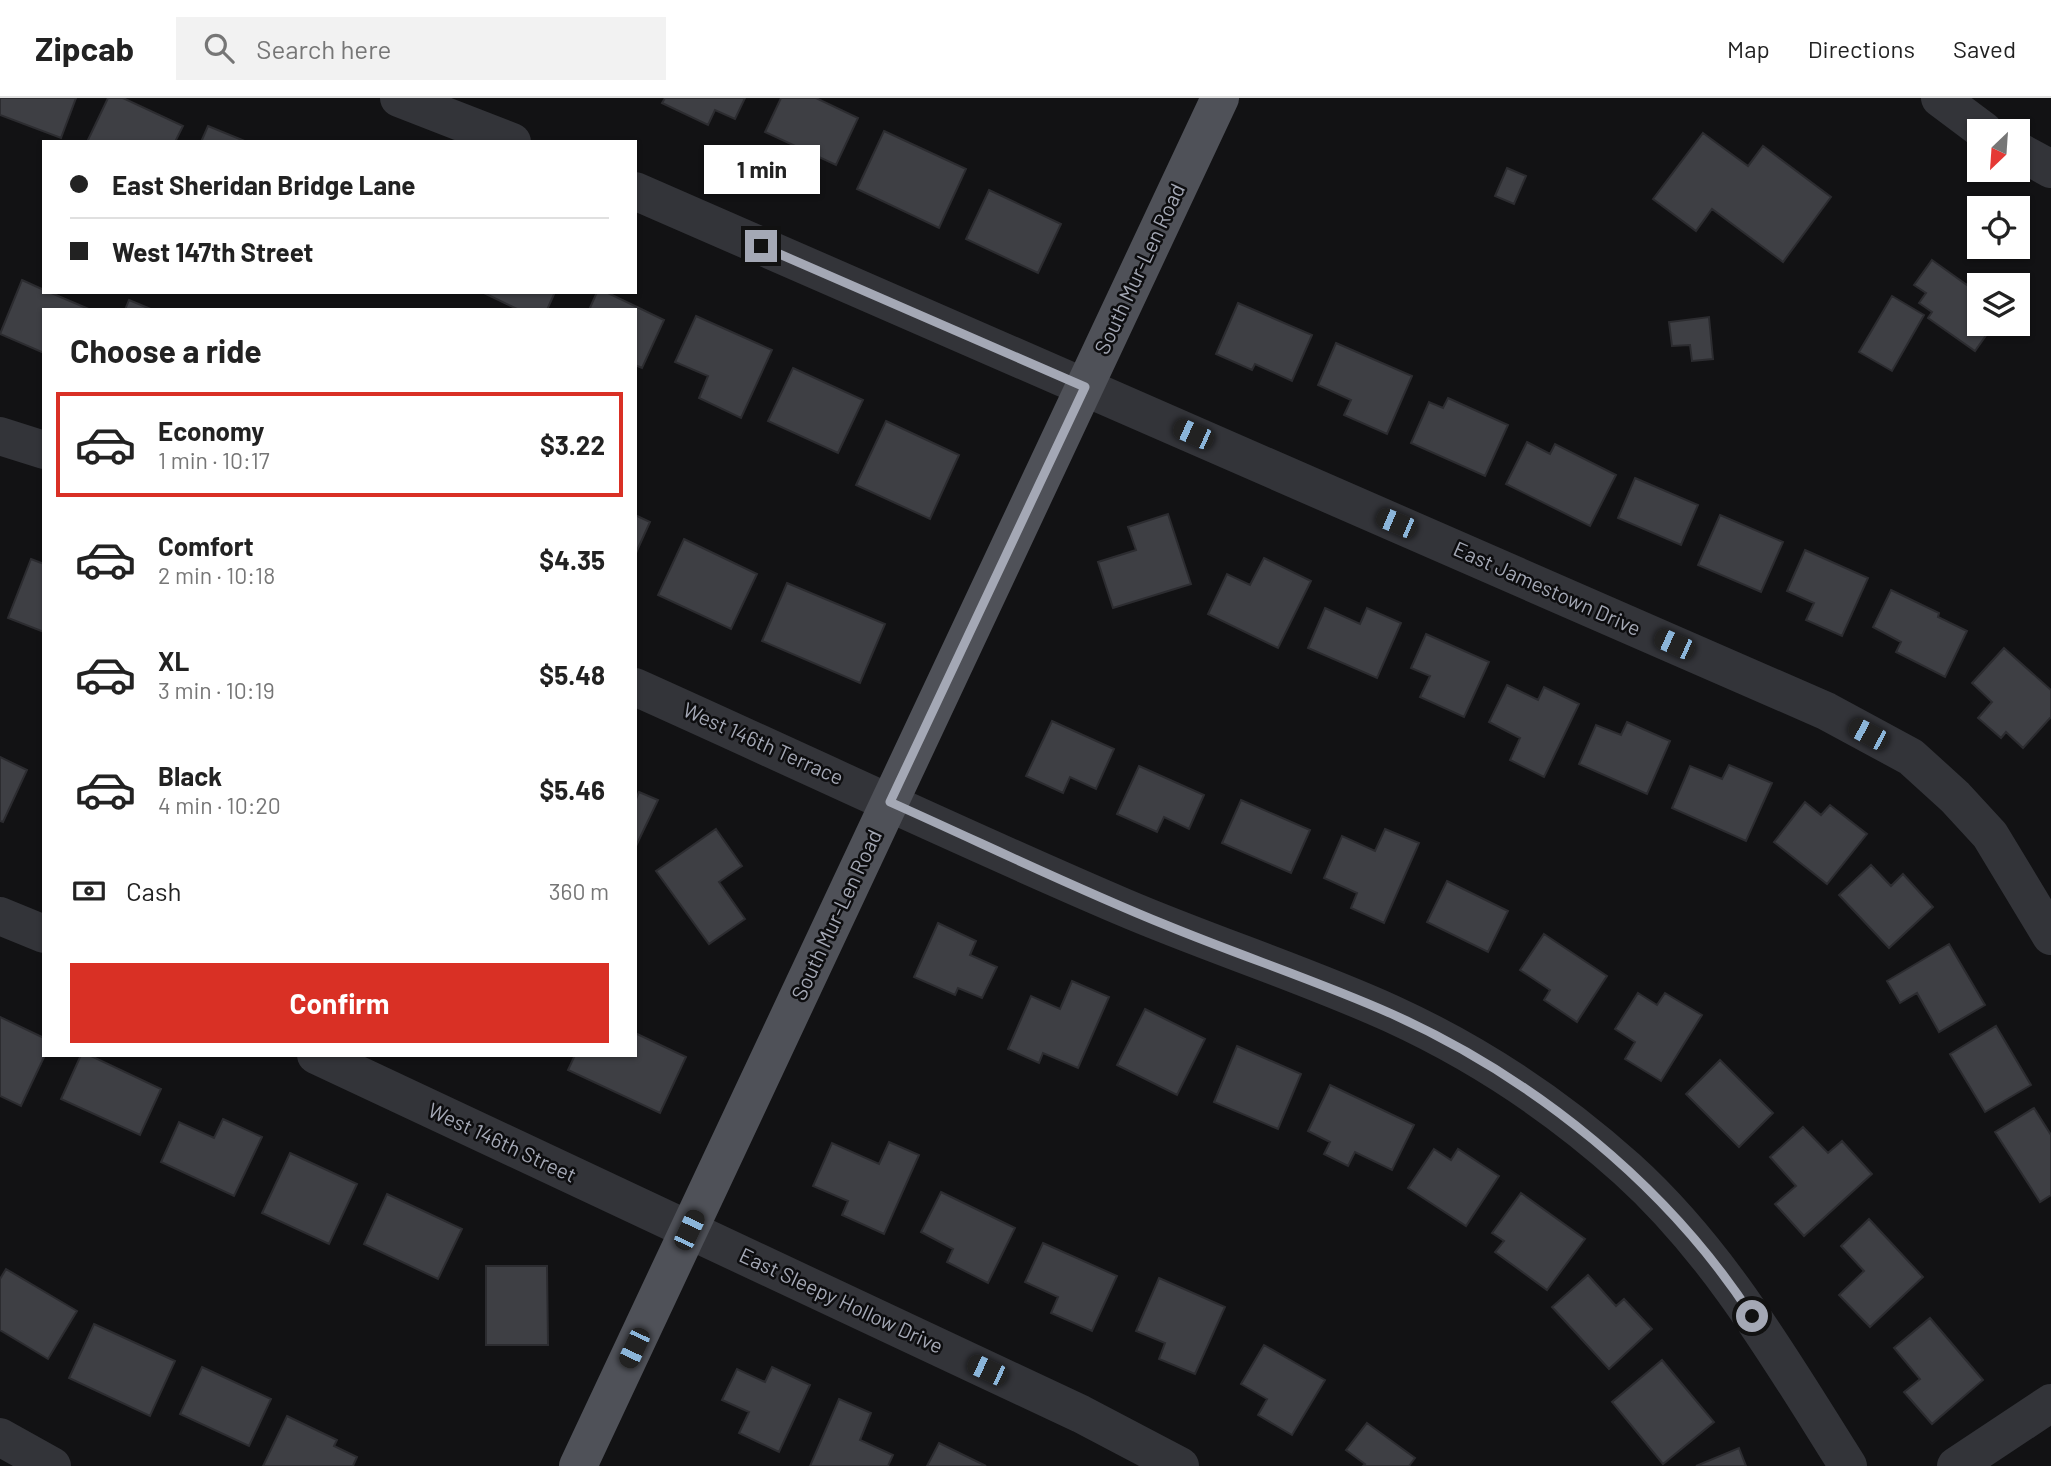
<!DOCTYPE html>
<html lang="en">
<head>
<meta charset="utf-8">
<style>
	body { margin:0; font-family:Barlow,sans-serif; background:#f2f2f2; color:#222; height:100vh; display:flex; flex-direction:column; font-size:26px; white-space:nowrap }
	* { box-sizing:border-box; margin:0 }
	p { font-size:23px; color:#767676 }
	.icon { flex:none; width:38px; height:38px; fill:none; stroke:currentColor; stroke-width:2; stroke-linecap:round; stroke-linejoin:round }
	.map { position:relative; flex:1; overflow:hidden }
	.drawer { position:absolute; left:42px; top:210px; width:595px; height:749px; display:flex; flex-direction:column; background:#fff; border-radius:0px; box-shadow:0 2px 5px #0004 }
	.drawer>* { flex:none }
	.hud { position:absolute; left:42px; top:42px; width:595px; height:154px; border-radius:0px; box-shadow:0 2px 5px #0004; display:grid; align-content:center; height:154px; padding:0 28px; background:#fff }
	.needle { width:46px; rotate:205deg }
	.controls { position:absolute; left:1967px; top:21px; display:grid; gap:14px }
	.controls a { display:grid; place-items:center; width:63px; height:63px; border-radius:0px; background:#fff; box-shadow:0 2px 5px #0004; font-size:35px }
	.end { position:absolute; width:32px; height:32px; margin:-16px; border:9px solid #a4a8b5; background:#111; box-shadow:0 0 0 4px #111 }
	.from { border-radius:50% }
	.bubble { position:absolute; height:49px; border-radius:0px; background:#fff; box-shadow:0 2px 5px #0004; font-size:23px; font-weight:700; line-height:49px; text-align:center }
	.car { position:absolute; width:21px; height:42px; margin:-21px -10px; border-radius:9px; box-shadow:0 0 5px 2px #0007; background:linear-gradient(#222 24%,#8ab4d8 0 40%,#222 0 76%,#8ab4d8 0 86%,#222 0) }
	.hud b { display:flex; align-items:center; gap:24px; height:66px; font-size:26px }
	.hud b+b { border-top:2px solid #e0e0e0 }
	.hud i { width:18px; height:18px; background:#222 }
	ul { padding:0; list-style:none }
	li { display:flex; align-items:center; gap:21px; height:105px; margin:0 14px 10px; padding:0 14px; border:4px solid transparent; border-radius:0px }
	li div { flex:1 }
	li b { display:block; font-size:26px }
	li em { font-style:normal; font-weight:700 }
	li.current { border-color:#d93025 }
	li>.icon { width:63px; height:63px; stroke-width:1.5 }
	h2 { padding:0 28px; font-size:32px; line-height:84px }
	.pay { display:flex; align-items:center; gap:18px; height:77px; padding:0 28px; font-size:26px }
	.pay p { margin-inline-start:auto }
	.action { display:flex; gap:14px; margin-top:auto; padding:14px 28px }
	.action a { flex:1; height:80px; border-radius:0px; background:#d93025; color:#fff; font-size:28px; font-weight:700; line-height:80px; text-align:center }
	header { display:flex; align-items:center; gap:42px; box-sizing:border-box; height:98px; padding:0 35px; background:#fff; border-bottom:2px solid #e0e0e0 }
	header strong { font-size:33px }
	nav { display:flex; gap:38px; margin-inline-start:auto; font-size:24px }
	.search { width:490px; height:63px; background:#f2f2f2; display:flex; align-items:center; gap:18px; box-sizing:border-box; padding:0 24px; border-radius:0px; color:#767676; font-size:26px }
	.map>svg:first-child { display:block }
	.building { fill:#3e3f44; stroke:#2c2c30; stroke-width:2 }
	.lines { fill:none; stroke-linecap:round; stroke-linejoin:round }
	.minor { stroke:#333439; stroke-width:38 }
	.major { stroke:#4f5158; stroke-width:38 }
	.route { stroke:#a4a8b5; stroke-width:9 }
	.labels { text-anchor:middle; stroke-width:5; stroke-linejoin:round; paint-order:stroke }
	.street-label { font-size:21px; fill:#a4a8b5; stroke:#0d0d0f }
</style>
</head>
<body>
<header>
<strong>Zipcab</strong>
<div class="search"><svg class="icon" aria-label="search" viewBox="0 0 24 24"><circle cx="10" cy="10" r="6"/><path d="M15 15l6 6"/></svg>Search here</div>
<nav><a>Map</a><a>Directions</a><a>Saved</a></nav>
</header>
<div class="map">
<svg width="2051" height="1368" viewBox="0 0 2051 1368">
	<rect width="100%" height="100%" fill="#121214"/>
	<!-- building -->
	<path class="building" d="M0 0H76L61 40 0 17Z
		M108 0H123L183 28 175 44H87Z
		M665 0H745L735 21 715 12 708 27 662 5Z
		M781 0H816L858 20 836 67 765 34Z
		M208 28 247 44H201Z
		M884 33 966 71 939 130 857 91Z
		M1703 35 1748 68 1763 48 1831 99 1783 164 1712 111 1696 133 1653 101Z
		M1507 70 1526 78 1514 106 1495 98Z
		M989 92 1061 126 1038 175 966 141Z
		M1932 162 1967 187 1973 178 1986 187H1979V226H1994L1975 253 1928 220 1932 214 1919 205 1926 195 1914 187Z
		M22 182 44 192V194H49L91 212H44V255L0 236Z
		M482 194H555L547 212H519Z
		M597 194H606L664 222 642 270 635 267V212H589Z
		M1892 198 1924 217 1892 273 1859 254Z
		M129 202 153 212H125Z
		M1238 205 1312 237 1292 283 1255 266 1252 272 1216 256Z
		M696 218 772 252 741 320 699 300 708 278 675 264Z
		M1709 219 1713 261 1692 263 1690 247 1672 248 1669 224Z
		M1336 245 1412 278 1387 336 1344 317 1351 302 1318 287Z
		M793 270 863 302 838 355 768 323Z
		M1448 300 1508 327 1485 378 1411 345 1429 304 1443 310Z
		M886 323 959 357 930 421 856 387Z
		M1527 344 1550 356 1555 346 1616 377 1590 428 1506 386Z
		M1635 380 1698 407 1681 447 1618 420Z
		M1168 416 1191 486 1113 510 1098 464 1136 452 1128 429Z
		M635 417 650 424 635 457Z
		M1720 417 1783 444 1761 494 1698 467Z
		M684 441 757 476 731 531 658 497Z
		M1805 452 1868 480 1842 538 1806 522 1814 505 1787 493Z
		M1264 460 1311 483 1278 550 1208 516 1227 476 1250 487Z
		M31 461 44 466V534L8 520Z
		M787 485 885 526 860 585 762 543Z
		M1891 492 1939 515 1938 519 1967 533 1945 579 1896 554 1901 544 1873 529Z
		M1325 510 1360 526 1367 510 1401 525 1377 580 1308 550Z
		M1426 536 1489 564 1464 619 1420 599 1430 578 1411 570Z
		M2004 550 2051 592V619L2023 650 2006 634 2001 640 1978 620 1992 604 1972 585Z
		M1507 587 1538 602 1544 589 1579 606 1544 679 1510 662 1520 640 1489 624Z
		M1052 623 1114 651 1096 691 1070 679 1063 695 1026 678Z
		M1627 624 1670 643 1647 696 1579 666 1596 627 1621 637Z
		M0 659 27 672 3 724 0 723Z
		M1729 667 1772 685 1746 743 1672 710 1690 668 1722 681Z
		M1139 668 1204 697 1189 731 1164 719 1157 734 1117 716Z
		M639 694 658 702 635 750V703Z
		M1241 702 1310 732 1291 775 1222 745Z
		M1805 704 1821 717 1830 707 1867 736 1827 786 1774 744Z
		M716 731 742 768 719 784 745 821 709 846 656 773Z
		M1385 731 1419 745 1384 825 1351 810 1357 795 1324 780 1342 738 1375 753Z
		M1871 767 1891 788 1903 776 1933 809 1889 850 1839 797Z
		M1447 783 1508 813 1488 854 1427 824Z
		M938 825 976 843 970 857 997 869 982 900 958 890 955 897 914 879Z
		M1544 836 1607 878 1577 924 1544 902 1550 892 1520 872Z
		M1949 846 1985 907 1939 934 1917 895 1900 905 1887 883Z
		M1072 883 1109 899 1078 970 1043 955 1039 965 1008 951 1031 898 1060 911Z
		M1638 895 1657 907 1665 895 1702 917 1661 983 1625 961 1635 944 1615 931Z
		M1145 911 1205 941 1177 997 1117 967Z
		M0 919 44 940 45 957 21 1008 0 998Z
		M1996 928 2031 987 1985 1014 1950 956Z
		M635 935 686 959 660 1015 568 972 575 957H635Z
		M1237 948 1301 976 1278 1031 1214 1004Z
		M81 957H89L161 991 140 1037 61 1001Z
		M1720 962 1773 1015 1739 1049 1686 996Z
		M1330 987 1414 1027 1392 1072 1355 1054 1348 1068 1324 1056 1330 1044 1308 1033Z
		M2034 1010 2051 1037V1097L2040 1104 1995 1034Z
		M223 1021 262 1039 234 1098 161 1064 179 1024 214 1040Z
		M1803 1029 1828 1055 1842 1043 1872 1076 1804 1138 1775 1106 1796 1088 1770 1059Z
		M889 1044 919 1057 884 1136 842 1117 848 1103 813 1088 832 1045 879 1066Z
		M1434 1051 1451 1062 1458 1051 1499 1078 1466 1128 1408 1090Z
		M290 1055 357 1086 329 1146 262 1115Z
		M941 1094 1015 1130 988 1185 947 1164 953 1151 921 1134Z
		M1521 1095 1585 1141 1547 1192 1495 1154 1504 1143 1492 1135Z
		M387 1096 462 1131 438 1181 364 1146Z
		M1869 1121 1923 1179 1870 1229 1839 1197 1864 1173 1841 1148Z
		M1043 1145 1117 1178 1092 1233 1051 1215 1058 1199 1025 1184Z
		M486 1168H547L548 1247H486Z
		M6 1171 77 1213 48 1261 0 1232V1181Z
		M1588 1177 1616 1208 1624 1201 1652 1231 1609 1271 1552 1209Z
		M1159 1180 1225 1209 1195 1276 1159 1261 1165 1245 1136 1233Z
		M1930 1220 1983 1282 1932 1326 1904 1294 1920 1281 1894 1250Z
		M94 1226 175 1263 150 1318 69 1280Z
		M1264 1247 1325 1282 1292 1337 1258 1317 1267 1301 1241 1286Z
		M1662 1262 1714 1324 1663 1366 1612 1304Z
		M202 1269 271 1301 249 1348 180 1316Z
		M772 1269 810 1287 779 1354 739 1335 749 1314 722 1302 737 1271 765 1284Z
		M839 1301 871 1315 860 1342 893 1357 888 1368H810Z
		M287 1318 337 1342 334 1348 357 1359 353 1368H263Z
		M1367 1325 1415 1360 1409 1368H1363L1365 1366 1346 1352Z
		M939 1345 986 1368H927Z
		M1739 1350 1746 1368H1696Z"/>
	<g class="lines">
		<!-- minor -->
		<path class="minor" d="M399 0 512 44
			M1940 0 1984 33
			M2018 53 2051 71
			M635 93 1826 613 1911 659 1955 699 1990 737 2051 838
			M0 338 44 352
			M635 589C798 662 959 739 1123 809 1212 847 1304 876 1392 916 1477 955 1558 1009 1627 1071 1720 1155 1782 1264 1848 1368
			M0 818 44 836
			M316 957 1081 1316 1180 1368
			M0 1339 52 1368
			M1956 1368 2051 1305"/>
		<!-- major -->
		<path class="major" d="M578 1368 1220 0"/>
	</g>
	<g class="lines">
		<!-- route -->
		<path class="route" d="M761 148 1085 289 890 704C982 745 1072 789 1166 827 1241 858 1318 883 1392 916 1534 980 1667 1087 1752 1218"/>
	</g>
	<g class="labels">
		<!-- street labels -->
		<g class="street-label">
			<text transform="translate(1140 171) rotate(-65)" y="7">South Mur-Len Road</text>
			<text transform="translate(1547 491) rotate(24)" y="7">East Jamestown Drive</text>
			<text transform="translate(763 646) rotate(24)" y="7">West 146th Terrace</text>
			<text transform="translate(837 817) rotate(-65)" y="7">South Mur-Len Road</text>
			<text transform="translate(502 1045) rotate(25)" y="7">West 146th Street</text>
			<text transform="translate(841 1203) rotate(25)" y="7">East Sleepy Hollow Drive</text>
		</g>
	</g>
</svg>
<div class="controls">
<a><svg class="needle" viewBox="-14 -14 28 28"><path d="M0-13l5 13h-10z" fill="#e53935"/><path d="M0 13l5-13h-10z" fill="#767676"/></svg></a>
<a><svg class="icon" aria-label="locate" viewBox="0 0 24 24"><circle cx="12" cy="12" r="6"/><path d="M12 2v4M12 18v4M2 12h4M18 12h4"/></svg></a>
<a><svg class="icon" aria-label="layers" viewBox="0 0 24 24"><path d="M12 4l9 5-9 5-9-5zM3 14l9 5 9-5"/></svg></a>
</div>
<i class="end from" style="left:1752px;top:1218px"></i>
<i class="end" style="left:761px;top:148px"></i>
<div class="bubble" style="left:704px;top:47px;width:116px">1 min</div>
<i class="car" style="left:1193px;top:336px;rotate:294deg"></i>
<i class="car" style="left:1396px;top:425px;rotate:293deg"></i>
<i class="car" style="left:1674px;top:546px;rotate:294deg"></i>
<i class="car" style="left:1868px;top:636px;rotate:298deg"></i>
<i class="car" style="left:689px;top:1132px;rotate:25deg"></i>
<i class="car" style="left:634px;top:1250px;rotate:205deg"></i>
<i class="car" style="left:987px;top:1272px;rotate:295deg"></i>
<div class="hud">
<b><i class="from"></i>East Sheridan Bridge Lane</b>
<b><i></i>West 147th Street</b>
</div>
<section class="drawer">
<h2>Choose a ride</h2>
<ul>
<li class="current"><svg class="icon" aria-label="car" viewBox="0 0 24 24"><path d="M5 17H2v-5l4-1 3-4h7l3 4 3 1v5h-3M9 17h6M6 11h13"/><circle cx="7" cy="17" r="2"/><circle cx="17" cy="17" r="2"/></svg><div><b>Economy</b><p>1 min · 10:17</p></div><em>$3.22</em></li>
<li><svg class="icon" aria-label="car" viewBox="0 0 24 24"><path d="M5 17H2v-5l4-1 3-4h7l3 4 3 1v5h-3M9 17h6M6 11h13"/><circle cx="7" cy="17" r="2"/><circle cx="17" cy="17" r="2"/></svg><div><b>Comfort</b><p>2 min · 10:18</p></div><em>$4.35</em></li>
<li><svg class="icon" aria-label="car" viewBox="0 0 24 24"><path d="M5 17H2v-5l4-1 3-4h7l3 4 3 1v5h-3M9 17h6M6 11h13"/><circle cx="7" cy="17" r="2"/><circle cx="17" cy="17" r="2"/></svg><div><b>XL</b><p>3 min · 10:19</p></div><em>$5.48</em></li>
<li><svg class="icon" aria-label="car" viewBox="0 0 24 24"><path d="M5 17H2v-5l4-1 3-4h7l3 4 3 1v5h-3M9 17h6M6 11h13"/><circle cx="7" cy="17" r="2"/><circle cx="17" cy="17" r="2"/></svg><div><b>Black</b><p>4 min · 10:20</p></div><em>$5.46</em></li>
</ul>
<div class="pay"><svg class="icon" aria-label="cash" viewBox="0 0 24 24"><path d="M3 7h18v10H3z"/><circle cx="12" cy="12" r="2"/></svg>Cash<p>360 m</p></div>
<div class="action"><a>Confirm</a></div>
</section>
</div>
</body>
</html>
